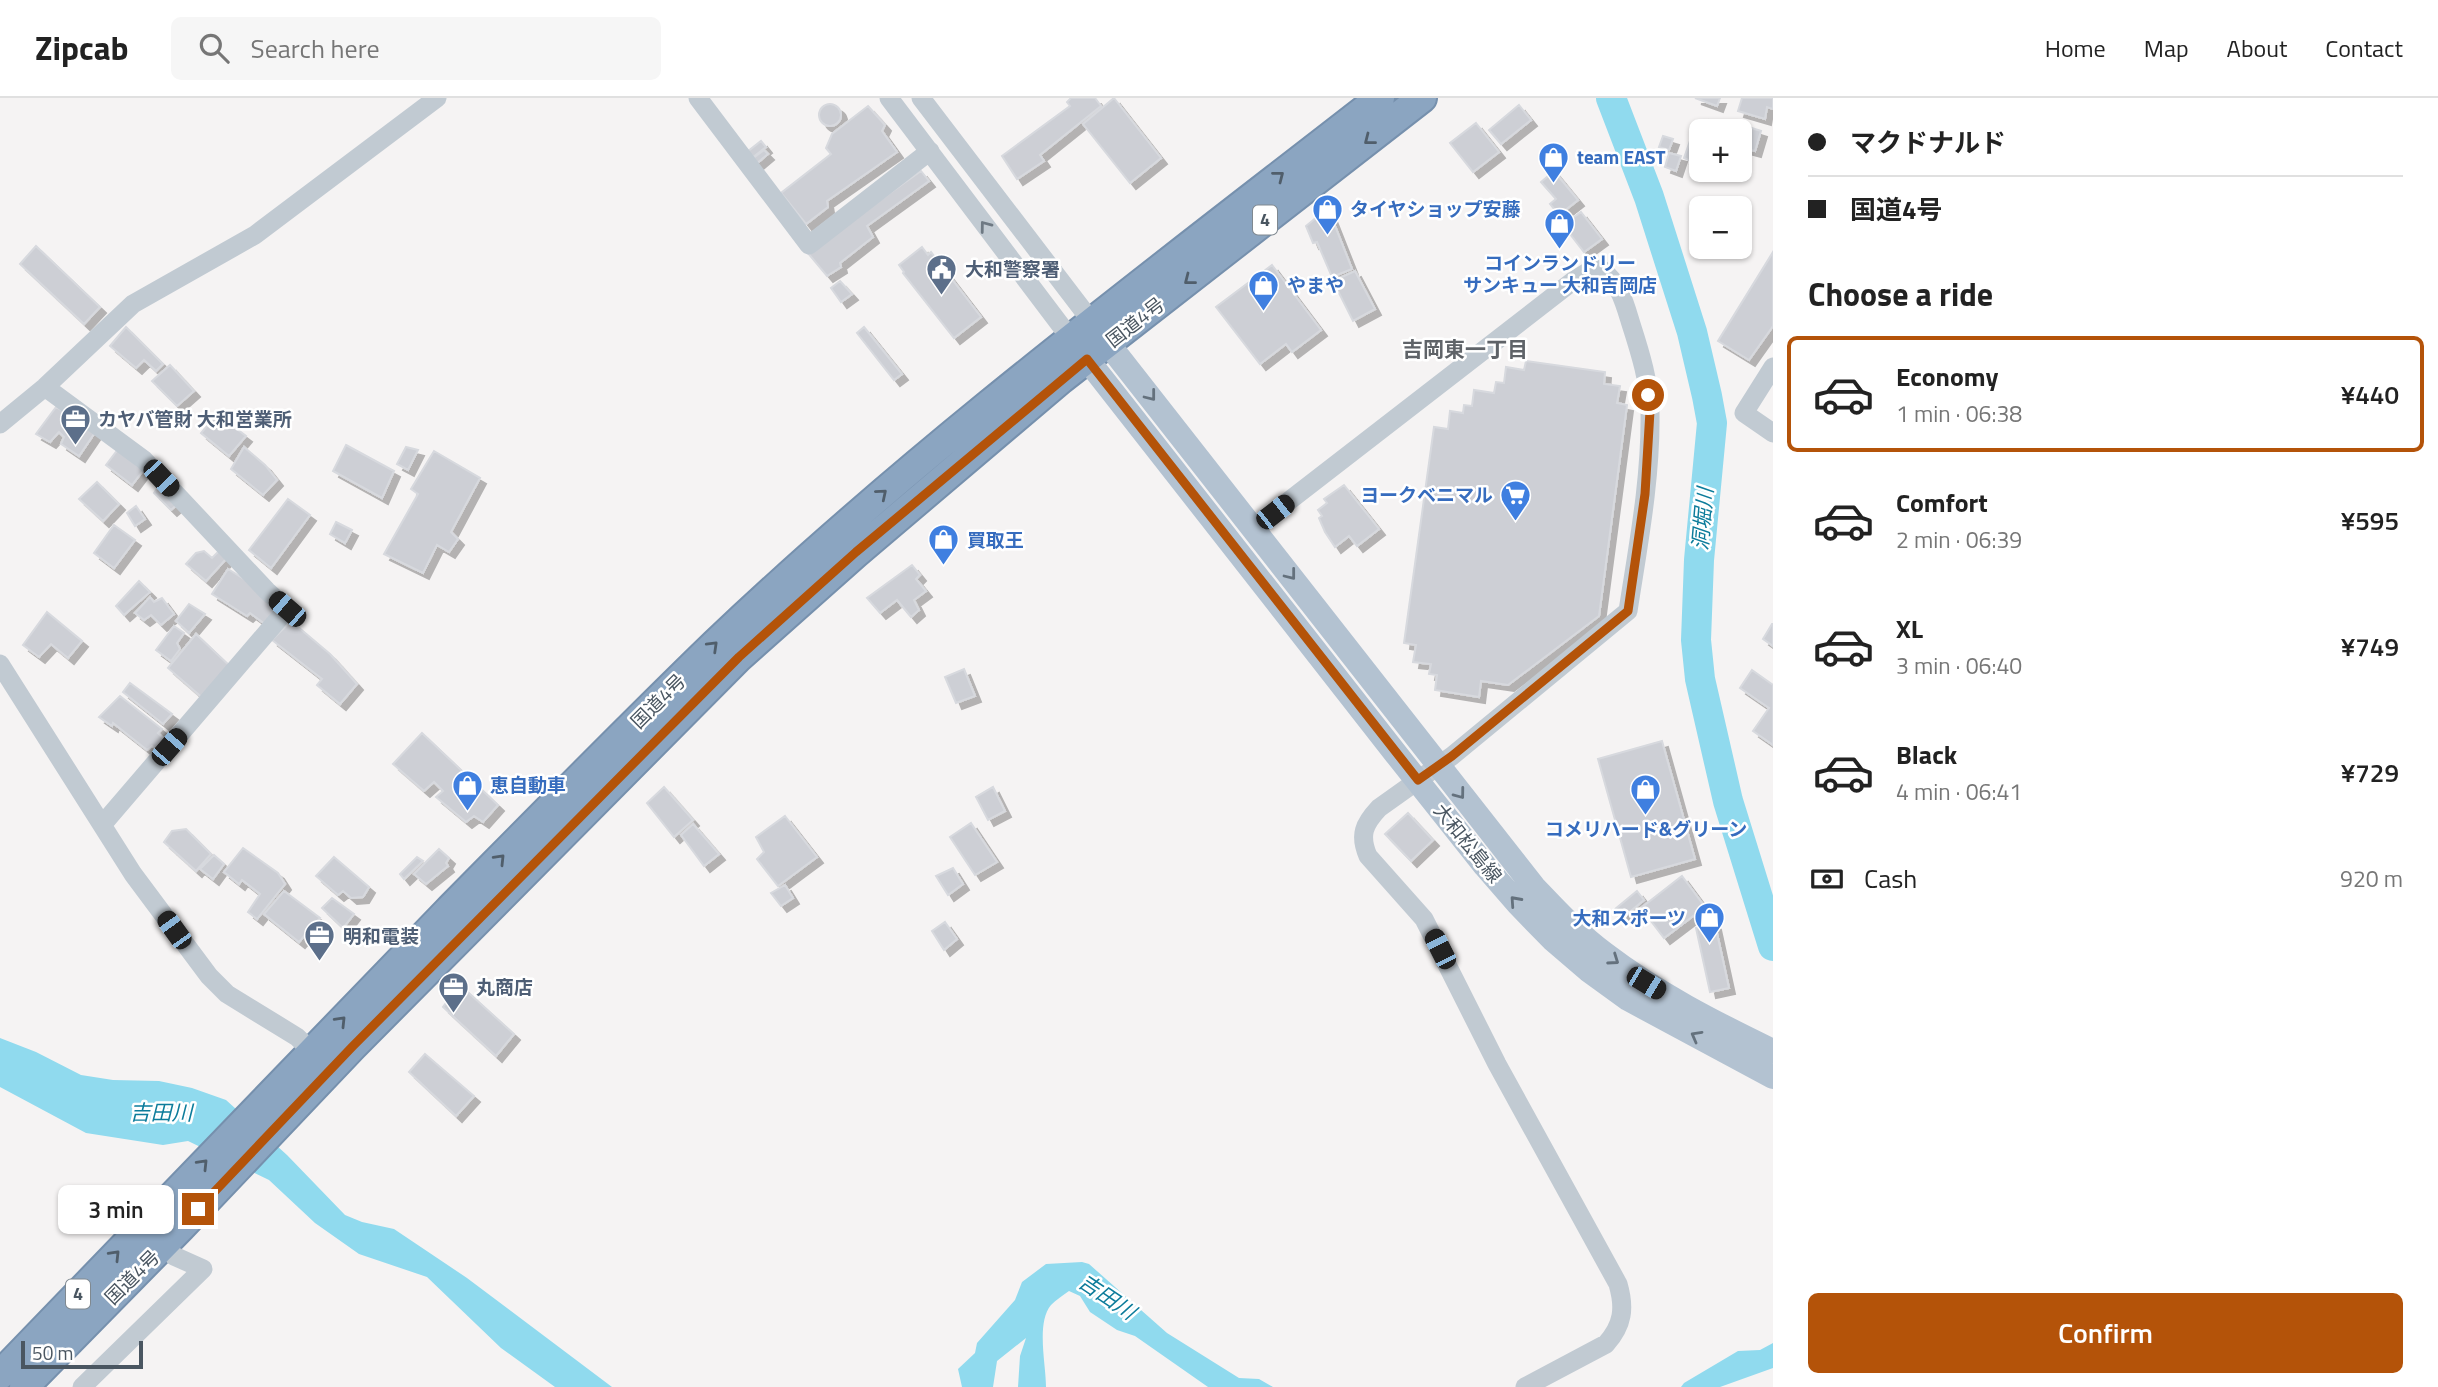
<!DOCTYPE html>
<html lang="en">
<head>
<meta charset="utf-8">
<style>
	body { margin:0; font-family:"Titillium Web","Noto Sans JP",sans-serif; background:#f6f6f6; color:#222; height:100vh; display:flex; flex-direction:column; font-size:26px; white-space:nowrap }
	* { box-sizing:border-box; margin:0 }
	p { font-size:23px; color:#767676 }
	.icon { flex:none; width:38px; height:38px; fill:none; stroke:currentColor; stroke-width:2; stroke-linecap:round; stroke-linejoin:round }
	.map { position:relative; flex:1; overflow:hidden }
	.panel { display:flex; flex-direction:column; background:#fff; width:665px }
	.panel>* { flex:none }
	.banner { display:grid; align-content:center; height:154px; padding:0 35px; background:#fff }
	.buttons { position:absolute; left:1689px; top:21px; display:grid; gap:14px }
	.buttons a { display:grid; place-items:center; width:63px; height:63px; border-radius:10px; background:#fff; box-shadow:0 2px 5px #0004; font-size:35px }
	.scale { position:absolute; left:21px; bottom:18px; width:122px; box-sizing:border-box; padding-left:7px; border:4px solid #4a5661; border-top:0; font-size:19px; line-height:24px; white-space:nowrap; color:#4a5661; -webkit-text-stroke:5px #fff; paint-order:stroke }
	.end { position:absolute; width:32px; height:32px; margin:-16px; border:9px solid #b45309; background:#fff; box-shadow:0 0 0 4px #fff }
	.from { border-radius:50% }
	.bubble { position:absolute; height:49px; border-radius:10px; background:#fff; box-shadow:0 2px 5px #0004; font-size:23px; font-weight:600; line-height:49px; text-align:center }
	.car { position:absolute; width:21px; height:42px; margin:-21px -10px; border-radius:9px; box-shadow:0 0 5px 2px #0007; background:linear-gradient(#222 24%,#8ab4d8 0 40%,#222 0 76%,#8ab4d8 0 86%,#222 0) }
	.banner b { display:flex; align-items:center; gap:24px; height:66px; font-size:26px }
	.banner b+b { border-top:2px solid #e0e0e0 }
	.banner i { width:18px; height:18px; background:#222 }
	ul { padding:0; list-style:none }
	li { display:flex; align-items:center; gap:21px; height:116px; margin:0 14px 10px; padding:0 21px; border:4px solid transparent; border-radius:10px }
	li div { flex:1 }
	li b { display:block; font-size:26px }
	li em { font-style:normal; font-weight:600 }
	li.on { border-color:#b45309 }
	li>.icon { width:63px; height:63px; stroke-width:1.5 }
	h2 { padding:0 35px; font-size:32px; line-height:84px }
	.pay { display:flex; align-items:center; gap:18px; height:77px; padding:0 35px; font-size:26px }
	.pay p { margin-inline-start:auto }
	.primary-button { display:flex; gap:14px; margin-top:auto; padding:14px 35px }
	.primary-button a { flex:1; height:80px; border-radius:10px; background:#b45309; color:#fff; font-size:28px; font-weight:600; line-height:80px; text-align:center }
	header { display:flex; align-items:center; gap:42px; box-sizing:border-box; height:98px; padding:0 35px; background:#fff; border-bottom:2px solid #e0e0e0 }
	header strong { font-size:33px }
	nav { display:flex; gap:38px; margin-inline-start:auto; font-size:24px }
	.search { width:490px; height:63px; background:#f6f6f6; display:flex; align-items:center; gap:18px; box-sizing:border-box; padding:0 24px; border-radius:10px; color:#767676; font-size:26px }
	main { display:flex; flex:1; min-height:0 }
	.map>svg:first-child { display:block }
	.water { fill:#90daee }
	.lines { fill:none; stroke-linecap:round; stroke-linejoin:round }
	.river { stroke:#90daee; stroke-width:30 }
	.building { fill:#cdcfd5; stroke:#d7d9de; stroke-width:2; filter:url(#shadow) }
	.highway-casing { stroke:#7690ad; stroke-width:32 }
	.minor { stroke:#c1cad2; stroke-width:19 }
	.major { stroke:#b3c2d1; stroke-width:24 }
	.highway { stroke:#8ba5c1; stroke-width:28 }
	.oneway { stroke:#505e6b }
	.oneway2 { stroke:#6e7983 }
	.oneway3 { stroke:#64717d }
	.route { stroke:#b45309; stroke-width:9 }
	.labels { text-anchor:middle; stroke-width:5; stroke-linejoin:round; paint-order:stroke }
	.shield { fill:#fff; stroke:#808990; stroke-width:2 }
	.shield-label { font-size:18px; font-weight:bold; fill:#4a5661 }
	.shop-label { font-size:19px; font-weight:bold; fill:#366cbe; stroke:#fff; text-anchor:start }
	.service-label { font-size:19px; font-weight:bold; fill:#4e5e75; stroke:#fff; text-anchor:start }
	.street-label { font-size:19px; fill:#4a5661; stroke:#fff }
	.neighbourhood-label { font-size:21px; font-weight:bold; fill:#5f6368; stroke:#fff }
	.water-label { font-size:21px; font-style:italic; fill:#0c7c9b; stroke:#fff }
</style>
</head>
<body>
<header>
<strong>Zipcab</strong>
<div class="search"><svg class="icon" aria-label="search" viewBox="0 0 24 24"><circle cx="10" cy="10" r="6"/><path d="M15 15l6 6"/></svg>Search here</div>
<nav><a>Home</a><a>Map</a><a>About</a><a>Contact</a></nav>
</header>
<main>
<div class="map">
<svg width="1773" height="1289" viewBox="0 0 1773 1289">
	<defs>
		<filter id="shadow"><feDropShadow dx="6" dy="6" stdDeviation="0" flood-color="#0004"/></filter>
	</defs>
	<rect width="100%" height="100%" fill="#f5f3f3"/>
	<!-- water -->
	<path class="water" d="M0 940 36 954 81 977 113 982 159 983 192 990 226 1002 287 1057 345 1117 362 1124 394 1131 467 1180 612 1289H555L501 1250 427 1179 359 1156 315 1125 269 1082 188 1043 163 1047 86 1035 0 989Z
		M1082 1164 1089 1166 1167 1235 1239 1280 1259 1281 1273 1289H1208L1135 1238 1117 1232 1090 1214 1080 1198 1069 1193C1063 1197 1056 1202 1051 1207 1036 1225 1046 1266 1046 1289H1018L1020 1258 1026 1240 997 1263 993 1289H962L958 1271 975 1255 977 1245 1015 1202 1022 1184 1046 1166Z
		M1773 1245V1270L1720 1289H1681L1684 1285 1738 1253 1760 1252Z"/>
	<g class="lines">
		<!-- river -->
		<path class="river" d="M1611 0 1649 99 1692 234 1707 298 1712 325 1699 462 1696 542 1700 581 1728 703 1773 848"/>
	</g>
	<!-- building -->
	<path class="building" d="M1071 0H1095L1101 8 1040 57 1044 63 1017 81 1002 58 1070 8 1067 4Z
		M1114 0 1161 60 1130 85 1083 26Z
		M1695 0H1720L1717 8Z
		M1742 0H1773V11L1767 9 1765 21 1738 13Z
		M819 17a11 11 0 1 1 22 0a11 11 0 1 1-22 0Z
		M1519 7 1531 22 1501 46 1489 32Z
		M868 8 885 27 882 33 897 54 827 103 828 109 806 126 781 95 831 56 826 50 832 36Z
		M1709 22 1724 29 1723 33H1705Z
		M1733 24 1761 33 1755 53 1740 49V33H1730Z
		M1476 25 1499 54 1473 74 1450 45Z
		M1692 37 1701 41V68L1684 60Z
		M1663 38 1673 41 1669 52 1659 49Z
		M761 43 766 49 752 60 747 54Z
		M764 52 768 56 756 66 752 61Z
		M1669 55 1681 58 1676 73 1665 69Z
		M921 73 929 83 867 128 873 139 840 165 841 169 827 178 807 154Z
		M1554 73 1578 102 1559 117 1550 106 1556 101 1541 84Z
		M1328 110 1352 171 1332 179 1317 144 1313 145 1306 128Z
		M1581 114 1602 141 1584 154 1563 127Z
		M36 148 100 209 84 226 20 166Z
		M922 149 928 157 931 154 981 219 954 240 903 175 904 174 899 167Z
		M1773 154V228L1749 262 1718 243Z
		M1272 167 1321 232 1292 254 1286 246 1260 266 1216 209Z
		M1355 173 1375 211 1353 223 1333 183Z
		M840 183 852 196 841 204 831 190Z
		M126 229 163 266 156 273 144 262 136 270 110 248Z
		M864 229 902 276 894 282 857 235Z
		M1526 263 1605 274 1604 286 1620 288 1617 305 1627 307 1599 518 1508 587 1481 583 1479 599 1435 592 1437 577 1429 576 1431 566 1413 564 1416 547 1404 545 1434 329 1448 331 1450 313 1463 315 1464 307 1472 308 1474 292 1494 295 1496 284 1504 285 1506 269 1524 272Z
		M170 267 194 293 177 308 152 283Z
		M56 309 96 333 79 358 61 346 64 339 59 334 50 344 36 336Z
		M217 316 246 338 229 358 201 335Z
		M346 347 394 373 382 400 333 373Z
		M244 349 265 367 277 382 263 397 231 371Z
		M406 349 418 352 408 372 397 366Z
		M119 350 145 370 132 387 106 367Z
		M434 353 480 380 451 434 458 441 449 454 437 447 423 475 384 456 418 396 411 391Z
		M97 384 119 406 103 423 79 401Z
		M160 387 179 405 171 412 154 395Z
		M1344 387 1379 431 1357 448 1349 438 1335 449 1325 434 1319 420 1322 418 1318 412 1327 405 1324 401Z
		M288 401 310 417 271 470 249 452Z
		M136 408 145 421 135 428 127 415Z
		M336 424 352 432 345 445 330 436Z
		M114 427 135 442 114 470 94 455Z
		M220 452 227 460 206 483 186 466 196 455 204 453 212 460Z
		M912 467 920 477 916 481 926 493 914 502 919 512 911 519 897 502 880 515 867 500Z
		M228 471 260 491 275 511 265 526 250 515 247 518 212 496Z
		M139 483 150 494 124 517 116 508Z
		M150 499 154 504 162 500 174 516 161 527 151 517 144 522 135 515Z
		M189 506 205 516 189 535 176 523Z
		M47 514 82 543 68 560 51 546 39 559 23 547Z
		M291 523 330 556 357 586 340 606 317 587 322 581 272 542Z
		M1772 526H1773V548L1763 541Z
		M174 528 184 535 177 545 180 551 171 563 156 552Z
		M196 536 233 571 205 602 168 570Z
		M964 571 975 598 956 605 945 579Z
		M1752 572 1773 587V647L1753 633 1769 610 1740 590Z
		M130 585 172 616 163 626 123 594Z
		M120 598 162 631 158 635 165 642 158 652 152 648 147 652 113 625 112 628 99 619Z
		M422 635 498 707 483 724 474 718 466 724 436 699 443 693 434 684 424 693 393 666Z
		M1662 643 1695 761 1631 779 1598 661Z
		M664 689 693 722 674 739 647 705Z
		M993 689 1005 713 988 722 976 699Z
		M1408 715 1433 742 1411 763 1385 736Z
		M785 718 817 759 778 788 757 761 764 754 756 739Z
		M971 725 997 764 975 777 950 739Z
		M693 726 719 756 704 768 681 737Z
		M186 731 211 756 196 773 164 744 172 733Z
		M243 750 278 775 285 786 257 821 248 814 260 796 242 782 239 786 224 774Z
		M439 751 449 760 446 765 448 768 426 786 414 776Z
		M214 757 224 766 213 781 200 771Z
		M334 759 369 789 363 799 351 800 343 793 338 797 316 778Z
		M417 759 423 763 404 781 400 776Z
		M953 770 963 786 948 797 936 778Z
		M1682 778 1705 809 1664 840 1641 810Z
		M785 787 793 800 781 808 771 795Z
		M284 793 320 820 299 844 264 816Z
		M1637 793 1644 802 1621 821 1614 812Z
		M332 800 354 816 343 830 322 810Z
		M945 824 957 841 944 852 932 833Z
		M1715 826 1729 890 1710 894 1696 830Z
		M460 887 514 936 496 958 443 909Z
		M425 956 474 998 456 1018 409 974Z"/>
	<g class="lines">
		<defs>
			<path id="highway" d="M0 1277C149 1123 297 968 447 814 536 724 624 634 715 546 923 348 1154 176 1380 0
				M24 1289 181 1129 352 949 739 559 856 455 1061 281 1422 0"/>
		</defs>
		<!-- highway casing -->
		<use href="#highway" class="highway-casing"/>
		<!-- minor -->
		<path class="minor" d="M698 0 809 147 930 53
			M889 0 1071 241
			M921 0 1092 224
			M1773 269 1744 315 1773 335
			M45 289 144 362 267 493 287 511 102 727
			M0 326 45 289 133 206 255 137 437 0
			M1254 430 1573 183 1589 173 1601 171C1620 186 1624 203 1631 226 1640 254 1650 286 1650 315 1651 381 1638 448 1628 513L1452 658 1379 710C1364 726 1359 737 1368 758L1424 821 1497 966 1618 1186C1625 1210 1623 1227 1606 1246L1525 1289
			M0 566 133 776 209 878 227 896 297 939 319 960
			M81 1103 116 1121
			M82 1289 203 1171 174 1158"/>
		<!-- major -->
		<path class="major" d="M1095 229 1534 789C1556 812 1579 837 1605 856 1656 895 1715 925 1773 953
			M1075 246 1396 656 1485 768 1518 806 1553 842 1588 872 1628 901 1773 979"/>
		<!-- highway -->
		<use href="#highway" class="highway"/>
	</g>
	<!-- one-way arrows -->
	<defs><path id="oneway-chevron" d="M-2-3.5L2.5 0L-2 3.5" fill="none" stroke-width="1.6" stroke-linecap="round" stroke-linejoin="round" transform="scale(1.75)"/></defs>
	<g class="oneway">
		<use href="#oneway-chevron" transform="translate(1369 42) rotate(142)"/>
		<use href="#oneway-chevron" transform="translate(1279 78) rotate(-38)"/>
		<use href="#oneway-chevron" transform="translate(1189 182) rotate(142)"/>
		<use href="#oneway-chevron" transform="translate(882 396) rotate(-40)"/>
		<use href="#oneway-chevron" transform="translate(713 548) rotate(-44)"/>
		<use href="#oneway-chevron" transform="translate(500 761) rotate(-46)"/>
		<use href="#oneway-chevron" transform="translate(341 923) rotate(-46)"/>
		<use href="#oneway-chevron" transform="translate(203 1066) rotate(-46)"/>
		<use href="#oneway-chevron" transform="translate(115 1157) rotate(-46)"/>
	</g>
	<use class="oneway2" href="#oneway-chevron" transform="translate(985 128) rotate(-127)"/>
	<g class="oneway3">
		<use href="#oneway-chevron" transform="translate(1151 298) rotate(52)"/>
		<use href="#oneway-chevron" transform="translate(1291 477) rotate(52)"/>
		<use href="#oneway-chevron" transform="translate(1460 696) rotate(53)"/>
		<use href="#oneway-chevron" transform="translate(1515 803) rotate(-132)"/>
		<use href="#oneway-chevron" transform="translate(1614 862) rotate(35)"/>
		<use href="#oneway-chevron" transform="translate(1696 938) rotate(-151)"/>
	</g>
	<g class="lines">
		<!-- route -->
		<path class="route" d="M198 1111 352 949 739 559 856 454 1087 261 1418 682 1452 658 1628 513 1645 396 1650 313 1648 297"/>
	</g>
	<!-- icons -->
	<defs>
		<symbol id="shop-pin" viewBox="-11 -11 22 30"><path d="M0 17L-7.5 6A9.5 9.5 0 1 1 7.5 6Z" fill="#3f7fe0" stroke="#fff"/><path d="M-5-2.5h2.3a2.7 3.5 0 0 1 5.4 0H5L5.5 6h-11ZM-1.5-2.5h3a1.5 2.3 0 0 0-3 0Z" fill="#fff"/></symbol>
		<symbol id="civic-pin" viewBox="-11 -11 22 30"><path d="M0 17L-7.5 6A9.5 9.5 0 1 1 7.5 6Z" fill="#5c6f8a" stroke="#fff"/><path d="M-.6-6.5H3V-4.5H.6V-3L4-1V1h2V6H-6V1h2V-1L-.6-3ZM-1.2 2.5V6h2.4V2.5Z" fill="#fff"/></symbol>
		<symbol id="office-pin" viewBox="-11 -11 22 30"><path d="M0 17L-7.5 6A9.5 9.5 0 1 1 7.5 6Z" fill="#5c6f8a" stroke="#fff"/><path d="M-6-3h4V-5.5h4V-3h4V5H-6ZM-1-4.5V-3h2v-1.5ZM-6 0V1H6V0Z" fill="#fff"/></symbol>
		<symbol id="supermarket-pin" viewBox="-11 -11 22 30"><path d="M0 17L-7.5 6A9.5 9.5 0 1 1 7.5 6Z" fill="#3f7fe0" stroke="#fff"/><path d="M-6-5.5h2.5l.6 2H6L4.5 2H-2.5L-4.4-4H-6ZM-1.5 3.2a1.3 1.3 0 1 0 .1 0ZM3 3.2a1.3 1.3 0 1 0 .1 0Z" fill="#fff"/></symbol>
	</defs>
	<g fill-rule="evenodd">
		<use href="#shop-pin" x="1536" y="42" width="35" height="47"/>
		<use href="#shop-pin" x="1310" y="94" width="35" height="47"/>
		<use href="#shop-pin" x="1542" y="108" width="35" height="47"/>
		<use href="#civic-pin" x="924" y="154" width="35" height="47"/>
		<use href="#shop-pin" x="1246" y="170" width="35" height="47"/>
		<use href="#office-pin" x="58" y="304" width="35" height="47"/>
		<use href="#supermarket-pin" x="1498" y="380" width="35" height="47"/>
		<use href="#shop-pin" x="926" y="424" width="35" height="47"/>
		<use href="#shop-pin" x="450" y="670" width="35" height="47"/>
		<use href="#shop-pin" x="1628" y="674" width="35" height="47"/>
		<use href="#shop-pin" x="1692" y="802" width="35" height="47"/>
		<use href="#office-pin" x="302" y="820" width="35" height="47"/>
		<use href="#office-pin" x="436" y="872" width="35" height="47"/>
	</g>
	<g class="labels">
		<!-- shield labels -->
		<g class="shield">
			<rect x="1253" y="107.5" width="24" height="29" rx="5"/>
			<rect x="66" y="1181.5" width="24" height="29" rx="5"/>
		</g>
		<g class="shield-label">
			<text x="1265" y="128">4</text>
			<text x="78" y="1202">4</text>
		</g>
		<!-- shop labels -->
		<g class="shop-label">
			<text x="1577" y="66">team EAST</text>
			<text x="1350" y="118">タイヤショップ安藤</text>
			<text x="1560" y="172" text-anchor="middle">コインランドリー<tspan x="1560" dy="22">サンキュー 大和吉岡店</tspan></text>
			<text x="1287" y="194">やまや</text>
			<text x="1493" y="404" text-anchor="end">ヨークベニマル</text>
			<text x="967" y="449">買取王</text>
			<text x="490" y="694">恵自動車</text>
			<text x="1646" y="738" text-anchor="middle">コメリハード&amp;グリーン</text>
			<text x="1686" y="827" text-anchor="end">大和スポーツ</text>
		</g>
		<!-- service labels -->
		<g class="service-label">
			<text x="965" y="178">大和警察署</text>
			<text x="98" y="328">カヤバ管財 大和営業所</text>
			<text x="343" y="845">明和電装</text>
			<text x="476" y="896">丸商店</text>
		</g>
		<!-- street labels -->
		<g class="street-label">
			<text transform="translate(1135 224) rotate(-38)" y="7">国道4号</text>
			<text transform="translate(658 603) rotate(-45)" y="7">国道4号</text>
			<text transform="translate(1468 745) rotate(51)" y="7">大和松島線</text>
			<text transform="translate(132 1179) rotate(-45)" y="7">国道4号</text>
		</g>
		<!-- neighbourhood labels -->
		<g class="neighbourhood-label">
			<text x="1465" y="259">吉岡東一丁目</text>
		</g>
		<!-- water labels -->
		<g class="water-label">
			<text transform="translate(1703 421) rotate(-85)" y="7">洞堀川</text>
			<text x="161" y="1022">吉田川</text>
			<text transform="translate(1107 1199) rotate(34)" y="7">吉田川</text>
		</g>
	</g>
</svg>
<div class="buttons">
<a>+</a>
<a>−</a>
</div>
<div class="scale">50 m</div>
<i class="end from" style="left:1648px;top:297px"></i>
<i class="end" style="left:198px;top:1111px"></i>
<div class="bubble" style="left:58px;top:1087px;width:116px">3 min</div>
<i class="car" style="left:161px;top:380px;rotate:137deg"></i>
<i class="car" style="left:1275px;top:414px;rotate:52deg"></i>
<i class="car" style="left:287px;top:511px;rotate:311deg"></i>
<i class="car" style="left:169px;top:649px;rotate:41deg"></i>
<i class="car" style="left:174px;top:832px;rotate:324deg"></i>
<i class="car" style="left:1440px;top:851px;rotate:333deg"></i>
<i class="car" style="left:1646px;top:885px;rotate:121deg"></i>
</div>
<section class="panel">
<div class="banner">
<b><i class="from"></i>マクドナルド</b>
<b><i></i>国道4号</b>
</div>
<h2>Choose a ride</h2>
<ul>
<li class="on"><svg class="icon" aria-label="car" viewBox="0 0 24 24"><path d="M5 17H2v-5l4-1 3-4h7l3 4 3 1v5h-3M9 17h6M6 11h13"/><circle cx="7" cy="17" r="2"/><circle cx="17" cy="17" r="2"/></svg><div><b>Economy</b><p>1 min · 06:38</p></div><em>¥440</em></li>
<li><svg class="icon" aria-label="car" viewBox="0 0 24 24"><path d="M5 17H2v-5l4-1 3-4h7l3 4 3 1v5h-3M9 17h6M6 11h13"/><circle cx="7" cy="17" r="2"/><circle cx="17" cy="17" r="2"/></svg><div><b>Comfort</b><p>2 min · 06:39</p></div><em>¥595</em></li>
<li><svg class="icon" aria-label="car" viewBox="0 0 24 24"><path d="M5 17H2v-5l4-1 3-4h7l3 4 3 1v5h-3M9 17h6M6 11h13"/><circle cx="7" cy="17" r="2"/><circle cx="17" cy="17" r="2"/></svg><div><b>XL</b><p>3 min · 06:40</p></div><em>¥749</em></li>
<li><svg class="icon" aria-label="car" viewBox="0 0 24 24"><path d="M5 17H2v-5l4-1 3-4h7l3 4 3 1v5h-3M9 17h6M6 11h13"/><circle cx="7" cy="17" r="2"/><circle cx="17" cy="17" r="2"/></svg><div><b>Black</b><p>4 min · 06:41</p></div><em>¥729</em></li>
</ul>
<div class="pay"><svg class="icon" aria-label="cash" viewBox="0 0 24 24"><path d="M3 7h18v10H3z"/><circle cx="12" cy="12" r="2"/></svg>Cash<p>920 m</p></div>
<div class="primary-button"><a>Confirm</a></div>
</section>
</main>
</body>
</html>
